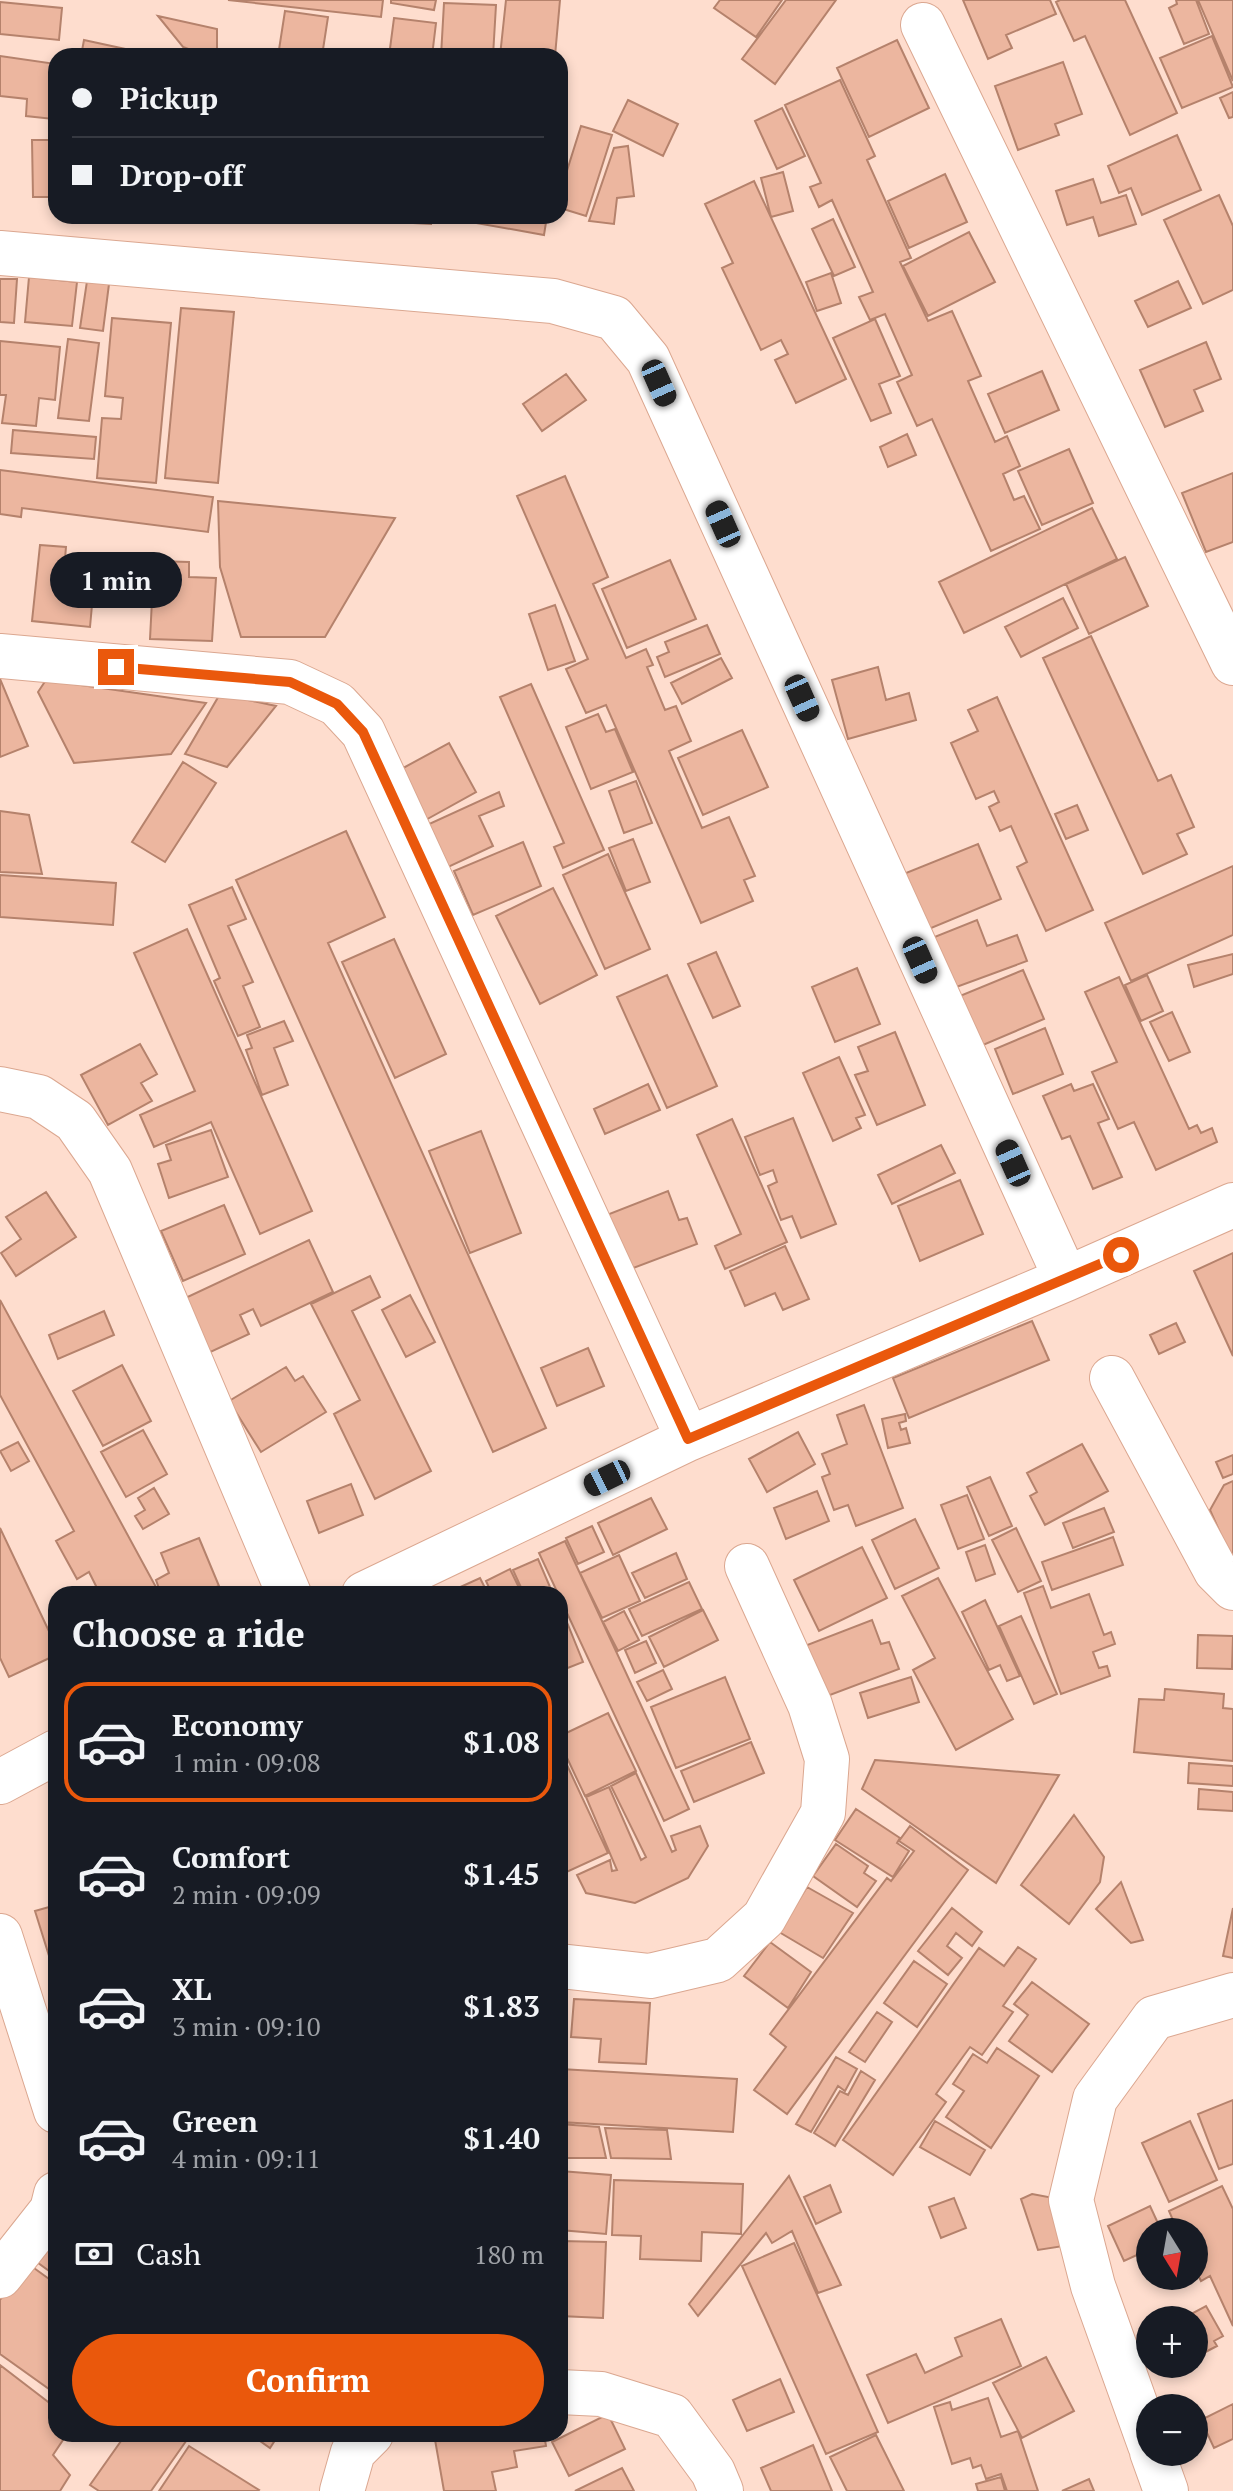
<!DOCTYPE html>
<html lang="en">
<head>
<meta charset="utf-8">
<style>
	body { margin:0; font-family:"PT Serif",serif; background:#242831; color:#f1f3f6; height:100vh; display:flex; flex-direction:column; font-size:30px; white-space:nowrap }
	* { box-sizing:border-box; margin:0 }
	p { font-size:26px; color:#9ea1a6 }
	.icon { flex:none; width:44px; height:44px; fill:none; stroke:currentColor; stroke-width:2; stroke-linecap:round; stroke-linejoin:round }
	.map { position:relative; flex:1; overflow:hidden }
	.panel { position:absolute; left:48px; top:1586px; width:520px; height:856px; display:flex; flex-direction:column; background:#171b24; border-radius:24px; box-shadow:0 4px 12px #0003 }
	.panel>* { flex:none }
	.guide { position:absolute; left:48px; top:48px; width:520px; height:176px; border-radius:24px; box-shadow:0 4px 12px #0003; display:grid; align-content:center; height:176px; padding:0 24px; background:#171b24 }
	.needle { width:52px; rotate:169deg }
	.buttons { position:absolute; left:1136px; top:2218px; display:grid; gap:16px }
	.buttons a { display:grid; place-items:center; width:72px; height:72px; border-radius:50%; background:#171b24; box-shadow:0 4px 12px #0003; font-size:40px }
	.end { position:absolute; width:36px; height:36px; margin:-18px; border:10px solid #ea580c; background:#fff; box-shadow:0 0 0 4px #fff }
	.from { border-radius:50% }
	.bubble { position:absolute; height:56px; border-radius:28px; background:#171b24; box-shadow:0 4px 12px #0003; font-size:26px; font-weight:800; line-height:56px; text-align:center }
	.car { position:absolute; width:24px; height:48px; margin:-24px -12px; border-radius:10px; box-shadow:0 0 6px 2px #0007; background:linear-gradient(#222 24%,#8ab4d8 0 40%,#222 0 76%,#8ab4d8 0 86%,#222 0) }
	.guide b { display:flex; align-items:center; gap:28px; height:76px; font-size:30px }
	.guide b+b { border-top:2px solid #363941 }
	.guide i { width:20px; height:20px; background:#f1f3f6 }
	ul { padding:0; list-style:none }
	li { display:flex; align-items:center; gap:24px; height:120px; margin:0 16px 12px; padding:0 8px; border:4px solid transparent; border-radius:24px }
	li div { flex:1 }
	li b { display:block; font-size:30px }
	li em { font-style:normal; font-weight:800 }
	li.selected { border-color:#ea580c }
	li>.icon { width:72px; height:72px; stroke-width:1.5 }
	h2 { padding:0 24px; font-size:36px; line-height:96px }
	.pay { display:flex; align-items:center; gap:20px; height:88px; padding:0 24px; font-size:30px }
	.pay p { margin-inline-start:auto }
	.button { display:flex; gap:16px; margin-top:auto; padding:16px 24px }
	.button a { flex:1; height:92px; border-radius:48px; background:#ea580c; color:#fff; font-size:32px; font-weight:800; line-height:92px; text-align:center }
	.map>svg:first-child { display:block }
	.building { fill:#ecb69f; stroke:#b5826c; stroke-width:2 }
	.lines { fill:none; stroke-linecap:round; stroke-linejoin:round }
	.minor-casing { stroke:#dba790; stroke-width:46 }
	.minor { stroke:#fff; stroke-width:44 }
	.route { stroke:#ea580c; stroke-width:10 }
</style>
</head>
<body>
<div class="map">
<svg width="1233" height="2491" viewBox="0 0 1233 2491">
	<rect width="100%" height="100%" fill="#feddce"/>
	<!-- building -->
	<path class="building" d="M228 0H383L381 17Z
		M391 0H436L434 10 391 3Z
		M506 0H560L555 56H500Z
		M720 0H782L756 37 714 8Z
		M786 0H836L775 84 742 59Z
		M963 0H1050L1056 14 1006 35 1012 48 988 59Z
		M1060 0H1125L1177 113 1130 135 1085 36 1074 41 1056 2Z
		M1176 0H1196L1209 34 1184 44 1169 8 1177 4Z
		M1198 0H1233V81Z
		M0 2 62 8 59 40 0 34Z
		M444 3 496 5 493 56H441Z
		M285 11 328 17 322 56H278Z
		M158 16 217 29V56H207L183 47Z
		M394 18 436 23 432 56H389Z
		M1212 36 1233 87 1182 108 1160 58Z
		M84 40 144 53 143 56H81Z
		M897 40 929 108 869 137 837 68Z
		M0 56 56 64 53 119 26 116 27 99 0 96Z
		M1063 62 1082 114 1055 124 1059 135 1018 150 995 86Z
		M840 80 875 156 867 160 911 258 900 262 928 321 952 311 981 376 968 381 995 442 1007 436 1020 466 1003 474 1014 500 1024 496 1040 529 991 551 932 419 917 426 897 382 912 375 885 314 870 320 859 297 873 292 832 200 819 207 810 187 821 183 785 105Z
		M1233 92V117L1229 118 1220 98Z
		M628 100 678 124 663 156 613 131Z
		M782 108 805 156 777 169 755 121Z
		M581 126 612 135 586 216 560 208V193Z
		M1177 135 1201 190 1142 215 1131 188 1119 193 1108 166Z
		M32 140H56V197H33Z
		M628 146 634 196 617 198 614 224 589 221 614 148Z
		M783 172 793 211 771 217 761 178Z
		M945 174 967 222 909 248 888 201Z
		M1093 179 1101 203 1126 195 1136 224 1099 236 1093 217 1067 225 1056 191Z
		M754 181 846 379 796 403 775 360 788 354 781 340 761 350 722 268 733 263 705 204Z
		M1219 195 1233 226V290L1203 304 1164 220Z
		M357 216H431V224L357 220Z
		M437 216H547L544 235Z
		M833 219 855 267 834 276 812 229Z
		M969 232 995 282 928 316 903 266Z
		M831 273 841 303 817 311 806 282Z
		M29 277 77 282 72 326 25 322Z
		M0 279H17L14 323 0 322Z
		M87 281 109 284 103 331 80 328Z
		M1178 281 1191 308 1148 327 1135 301Z
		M181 308 234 312 218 483 165 478Z
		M112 318 171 323 156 483 97 478 102 418 121 419 123 398 105 396Z
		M875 319 900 376 879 384 891 413 871 421 833 338Z
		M68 339 99 343 89 421 58 418Z
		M0 341 60 347 55 400 39 398 36 426 2 423 6 395H0Z
		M1206 342 1221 379 1194 390 1203 411 1165 427 1140 370Z
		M1042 371 1059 410 1005 433 988 394Z
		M566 374 586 400 542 431 523 404Z
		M13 430 96 437 94 459 11 453Z
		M907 434 916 455 888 467 880 447Z
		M1069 449 1093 503 1042 525 1018 471Z
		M0 470 213 497 208 532 22 508 21 517 0 514Z
		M1233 473V542L1206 552 1182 493Z
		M565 476 608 577 593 584 626 658 646 649 653 665 647 667 665 710 676 706 691 741 669 751 702 828 729 817 755 876 744 880 753 901 701 923 606 705 586 713 566 669 588 659 517 496Z
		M218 501 395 518 325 637H241L220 567Z
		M1092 508 1117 559 964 633 939 582Z
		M40 545 66 547 64 570 95 572 90 627 32 621Z
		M1125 557 1148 606 1089 634 1066 584Z
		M670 560 696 619 627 648 602 589Z
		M154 561 189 562V577L216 578 212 641 150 639Z
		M1063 598 1078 628 1021 657 1005 627Z
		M555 605 575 661 548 670 529 614Z
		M707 625 720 654 665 677 657 657 669 652 665 642Z
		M1091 636 1158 781 1171 775 1194 827 1177 834 1187 854 1143 874 1043 658Z
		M721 658 732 678 682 704 671 683Z
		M878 667 886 700 909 693 916 720 848 739 832 680Z
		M0 679 28 746 0 757Z
		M46 680 206 703 171 754 74 763 38 692Z
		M531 684 604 850 563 868 554 847 564 843 500 697Z
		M220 694 276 706 227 767 185 754Z
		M997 697 1093 910 1046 931 1017 867 1027 862 1011 826 1000 831 989 807 999 802 994 791 976 799 951 743 978 731 968 710Z
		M598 714 606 732 615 729 633 772 591 789 566 727Z
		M742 730 768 787 703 815 678 758Z
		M449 743 476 792 422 822 394 773Z
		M183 762 216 783 165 862 132 842Z
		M636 781 652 823 624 833 609 791Z
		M499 792 504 806 479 816 493 846 446 868 427 825Z
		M1077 805 1088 830 1066 839 1055 814Z
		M0 811 29 815 42 874 0 872Z
		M346 831 385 917 328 943 546 1428 493 1452 236 880Z
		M633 839 650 882 626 891 609 848Z
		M523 842 541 886 473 915 454 871Z
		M978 844 1001 899 924 931 901 875Z
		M608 854 650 949 605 969 563 875Z
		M1233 866V935L1131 981 1105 923Z
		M0 875 116 883 113 925 0 917Z
		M232 887 246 919 228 926 253 982 243 986 260 1027 238 1036 214 981 220 978 189 905Z
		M553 888 597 975 540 1004 496 916Z
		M977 920 987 946 1017 935 1027 961 951 989 932 938Z
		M187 929 312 1211 260 1234 211 1122 154 1147 140 1115 195 1091 134 953Z
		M394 939 446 1054 395 1078 342 962Z
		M716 952 740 1006 713 1018 688 964Z
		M1233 954V974L1194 987 1188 965Z
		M857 968 880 1024 835 1042 812 987Z
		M1023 970 1044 1019 976 1048 955 998Z
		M667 975 717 1086 667 1108 617 997Z
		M1147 975 1163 1011 1141 1021 1125 985Z
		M1119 977 1189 1129 1197 1125 1201 1133 1212 1128 1217 1142 1156 1170 1134 1122 1118 1129 1092 1072 1117 1062 1085 992Z
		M1172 1012 1190 1052 1169 1061 1150 1022Z
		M284 1021 293 1041 274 1048 288 1085 262 1095 246 1050 252 1048 247 1035Z
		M1045 1028 1063 1074 1013 1094 995 1049Z
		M895 1032 925 1105 877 1125 855 1075 868 1071 858 1047Z
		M140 1044 157 1074 141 1083 152 1101 108 1125 81 1075Z
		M839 1057 865 1115 856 1118 861 1128 833 1141 803 1073Z
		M648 1084 660 1110 605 1134 594 1109Z
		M1071 1084 1074 1091 1093 1084 1109 1119 1098 1123 1122 1177 1093 1189 1070 1136 1062 1139 1043 1096Z
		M793 1118 836 1224 801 1238 792 1216 781 1220 768 1186 777 1182 773 1170 760 1175 745 1137Z
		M732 1119 787 1242 725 1269 715 1246 741 1234 697 1135Z
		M211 1130 228 1177 169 1198 158 1164 171 1160 166 1145Z
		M481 1131 521 1233 470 1253 429 1151Z
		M941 1145 955 1173 892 1204 878 1175Z
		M960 1180 983 1234 920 1261 898 1206Z
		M668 1191 679 1220 687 1218 697 1244 620 1273 599 1218Z
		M46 1192 76 1237 16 1276 1 1253 21 1239 6 1217Z
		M224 1205 245 1254 183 1281 161 1231Z
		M309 1240 333 1292 261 1326 253 1309 240 1315 249 1334 204 1355 179 1301Z
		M785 1246 809 1299 783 1310 775 1293 745 1306 730 1271Z
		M1233 1253V1356L1194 1271Z
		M370 1276 380 1297 352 1311 431 1471 375 1499 334 1414 360 1400 311 1304Z
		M410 1295 435 1342 406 1357 382 1310Z
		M0 1300 157 1589 147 1594H100L89 1572 77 1579 56 1541 74 1531 0 1395Z
		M104 1311 114 1335 58 1359 49 1335Z
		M1032 1321 1049 1360 909 1418 893 1378Z
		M1176 1323 1185 1342 1159 1354 1150 1335Z
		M588 1348 604 1386 557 1406 541 1368Z
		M122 1365 151 1421 103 1446 73 1391Z
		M286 1367 295 1381 303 1376 326 1412 261 1452 229 1401Z
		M864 1405 903 1508 856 1526 848 1505 834 1510 822 1477 830 1474 822 1454 847 1444 837 1415Z
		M905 1414 906 1421 899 1423 901 1430 906 1428 910 1443 888 1448 882 1419Z
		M143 1430 167 1474 126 1497 101 1452Z
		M798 1432 815 1464 767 1492 749 1459Z
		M18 1442 29 1461 11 1471 0 1451Z
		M1082 1444 1108 1491 1045 1525 1030 1496 1037 1492 1027 1473Z
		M1233 1455V1474L1223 1478 1216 1462Z
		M990 1477 1012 1526 989 1536 967 1487Z
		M1233 1481V1562L1210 1510 1224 1485Z
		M351 1484 363 1515 319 1533 307 1501Z
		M154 1488 169 1514 143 1529 135 1516 145 1510 138 1498Z
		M817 1491 829 1521 786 1539 774 1508Z
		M967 1495 984 1539 958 1549 941 1505Z
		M651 1498 667 1529 613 1555 598 1523Z
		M1104 1508 1114 1532 1073 1548 1063 1523Z
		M915 1519 939 1568 895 1589 872 1540Z
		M592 1526 604 1552 578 1564 566 1538Z
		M0 1528 56 1646V1655L9 1677 0 1658Z
		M1016 1528 1041 1581 1018 1592 992 1540Z
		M1113 1537 1123 1565 1052 1590 1042 1562Z
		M199 1538 219 1586 199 1594H177L175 1589 161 1594 156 1580 169 1573 161 1553Z
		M565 1541 689 1809 664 1821 539 1553Z
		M985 1545 995 1574 976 1581 966 1552Z
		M862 1547 887 1598 819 1631 794 1580Z
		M676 1553 687 1579 645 1598 632 1573Z
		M619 1555 640 1601 602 1618 580 1573Z
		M538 1559 553 1594H524L513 1570Z
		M510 1569 522 1594H492L486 1581Z
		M480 1578 488 1594H445Z
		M938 1578 1013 1719 956 1750 913 1670 935 1658 902 1596Z
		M689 1582 702 1609 642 1636 629 1609Z
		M1043 1586 1051 1608 1089 1594 1104 1635 1111 1632 1115 1644 1093 1652 1099 1668 1107 1666 1110 1676 1061 1694 1024 1593Z
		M985 1600 1020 1676 1007 1681 1000 1665 989 1670 962 1612Z
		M562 1610 583 1662 560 1671V1611Z
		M703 1610 718 1640 664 1667 649 1637Z
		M624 1611 639 1640 618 1651 603 1622Z
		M1021 1616 1057 1694 1034 1704 999 1626Z
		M872 1620 881 1644 889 1642 899 1669 822 1698 802 1647Z
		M1198 1635 1233 1636 1232 1669 1197 1668Z
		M646 1641 656 1663 635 1673 625 1650Z
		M663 1670 672 1689 647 1701 637 1682Z
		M725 1677 750 1739 676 1768 651 1707Z
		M911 1677 919 1702 868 1718 860 1693Z
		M1165 1689 1224 1694 1223 1708 1233 1709V1761L1134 1752 1139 1699 1164 1700Z
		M608 1713 636 1771 585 1796 560 1743V1736Z
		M751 1742 764 1773 694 1802 681 1771Z
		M560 1750 608 1853 560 1875Z
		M875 1760 1059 1775 996 1883 862 1789Z
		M1189 1763 1233 1766V1786L1188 1783Z
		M636 1773 672 1852 676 1850 671 1836 700 1826 708 1846 688 1878 635 1903 586 1893 577 1875 610 1860 612 1871 617 1870 586 1797 609 1787 641 1860 646 1857 611 1786Z
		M1199 1789 1233 1792V1811L1198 1809Z
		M856 1809 900 1838 897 1843 909 1851 893 1877 835 1840Z
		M1074 1815 1104 1857 1100 1882 1069 1924 1021 1885Z
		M910 1826 968 1870 787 2114 754 2090 786 2047 770 2034 887 1878 891 1881 914 1851 899 1841Z
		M836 1844 868 1866 864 1873 876 1881 857 1907 813 1876Z
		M1121 1882 1143 1940 1131 1943 1096 1909Z
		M807 1887 853 1913 823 1958 779 1932Z
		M56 1905V1975H55L35 1911Z
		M952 1908 982 1932 972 1946 956 1933 947 1946 962 1958 948 1975 918 1951Z
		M1233 1908V1958L1223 1956Z
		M770 1942 811 1972 788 2008 744 1976Z
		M1018 1947 1036 1959 1003 2006 1013 2012 982 2055 970 2047 936 2094 946 2102 893 2175 843 2140 979 1948 1004 1966Z
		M914 1961 947 1984 917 2027 884 2003Z
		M1032 1982 1089 2024 1052 2072 1009 2041 1028 2015 1014 2004Z
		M560 1999H565L564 2051 560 2050Z
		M574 1999 650 2003 646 2064 599 2062 601 2039 571 2037Z
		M877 2012 892 2022 865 2062 849 2052Z
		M997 2048 1039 2076 991 2148 946 2117 964 2091 953 2084 973 2054 987 2063Z
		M836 2057 857 2069 845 2091 838 2086 811 2132 796 2124Z
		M560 2069 737 2079 733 2132 560 2122Z
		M861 2071 875 2080 835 2146 814 2133 840 2091 848 2095Z
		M1233 2100V2164L1219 2169 1198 2114Z
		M935 2121 985 2150 970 2175 920 2147Z
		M1190 2121 1217 2180 1169 2202 1142 2143Z
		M560 2124 599 2127 606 2158H560Z
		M605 2128 667 2130 671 2159 611 2158Z
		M560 2171 611 2175 606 2234 560 2230Z
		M789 2176 841 2285 818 2293 792 2231 772 2243 766 2233 698 2316 689 2304Z
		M614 2180 743 2184 741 2234 702 2232 701 2261 640 2259 641 2236 612 2235Z
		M830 2185 841 2212 816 2224 804 2197Z
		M1222 2186 1233 2209V2326L1210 2276 1201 2281 1194 2267V2232H1178L1169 2211Z
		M1032 2194 1059 2199 1070 2245 1038 2250 1021 2199Z
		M954 2198 966 2228 941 2238 929 2207Z
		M1150 2206 1162 2232H1150V2249L1124 2261 1108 2226Z
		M56 2223V2276L30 2257Z
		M560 2241 606 2242 603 2318 560 2316Z
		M794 2243 878 2432 826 2454 742 2266Z
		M27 2263 56 2284V2394L0 2354V2300Z
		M1206 2306 1223 2336 1214 2341 1217 2346 1194 2358V2320H1180Z
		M1001 2319 1021 2366 888 2423 867 2375 916 2354 925 2373 962 2356 955 2338Z
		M1046 2357 1074 2411 1022 2438 993 2383Z
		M0 2365 56 2408V2434H67L53 2455 70 2475 60 2491H0Z
		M780 2379 794 2412 747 2431 733 2400Z
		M988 2398 1001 2437 1018 2431 1038 2491H1007L1001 2474 986 2479 981 2465 973 2468 970 2458 952 2464 934 2407 950 2402 952 2410Z
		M1233 2404V2439L1214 2448 1201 2420Z
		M608 2414 625 2449 569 2476 552 2442Z
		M126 2434H191L151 2491H99L90 2485Z
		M250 2434H279L270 2448Z
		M434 2434H544L546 2446 514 2451 517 2467 492 2472 496 2491H444Z
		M876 2435 904 2491H847L830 2457Z
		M813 2445 832 2491H771L761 2468Z
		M189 2446 259 2490 258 2491H159Z
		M622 2468 634 2491H575Z
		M1001 2477 1005 2491H978L976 2484Z
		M1089 2479 1094 2491H1062Z"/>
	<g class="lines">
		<defs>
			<path id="minor" d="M923 25 1233 663
				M0 253 553 301 614 318 648 359 1066 1279
				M0 656 290 682 337 704 363 732 688 1439
				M0 1089 39 1097 75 1121 110 1171 289 1594
				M1112 1378 1216 1571 1233 1588
				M364 1594 688 1439 1066 1279 1233 1205
				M0 1782 56 1752
				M0 1936 56 2111
				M560 1966 650 1976 718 1960 764 1918 823 1813 827 1759 810 1705 747 1566
				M0 2276 52 2210 56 2194
				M560 2392 601 2394 672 2416 713 2472 721 2491
				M1150 2445 1093 2286 1071 2200 1095 2099 1154 2018 1233 1995
				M1152 2452 1166 2491
				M342 2491 353 2452 371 2434"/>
		</defs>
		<!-- minor casing -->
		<use href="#minor" class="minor-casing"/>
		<!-- minor -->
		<use href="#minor" class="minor"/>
	</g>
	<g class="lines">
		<!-- route -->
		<path class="route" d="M116 667 290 682 337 704 363 732 688 1439 1121 1255"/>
	</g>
</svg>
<div class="buttons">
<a><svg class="needle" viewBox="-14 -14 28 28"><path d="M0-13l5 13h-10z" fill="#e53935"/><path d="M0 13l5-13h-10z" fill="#9ea1a6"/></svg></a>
<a>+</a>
<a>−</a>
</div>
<i class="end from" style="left:1121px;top:1255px"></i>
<i class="end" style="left:116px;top:667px"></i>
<div class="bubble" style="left:50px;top:552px;width:132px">1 min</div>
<i class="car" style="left:659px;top:383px;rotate:156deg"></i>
<i class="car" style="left:723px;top:524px;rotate:336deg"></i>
<i class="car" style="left:802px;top:698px;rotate:156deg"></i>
<i class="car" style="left:920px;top:960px;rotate:156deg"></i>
<i class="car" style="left:1013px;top:1163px;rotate:336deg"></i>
<i class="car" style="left:607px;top:1478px;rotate:244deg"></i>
<div class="guide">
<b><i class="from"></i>Pickup</b>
<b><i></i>Drop-off</b>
</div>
<section class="panel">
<h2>Choose a ride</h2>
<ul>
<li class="selected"><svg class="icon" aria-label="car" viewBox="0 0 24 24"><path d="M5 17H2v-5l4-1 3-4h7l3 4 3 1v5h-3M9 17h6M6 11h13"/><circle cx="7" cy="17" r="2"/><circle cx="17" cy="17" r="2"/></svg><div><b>Economy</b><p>1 min · 09:08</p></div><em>$1.08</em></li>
<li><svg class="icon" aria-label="car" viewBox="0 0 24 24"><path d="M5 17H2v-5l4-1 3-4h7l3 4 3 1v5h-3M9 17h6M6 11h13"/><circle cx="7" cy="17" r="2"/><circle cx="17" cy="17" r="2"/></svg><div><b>Comfort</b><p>2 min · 09:09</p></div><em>$1.45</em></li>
<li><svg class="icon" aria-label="car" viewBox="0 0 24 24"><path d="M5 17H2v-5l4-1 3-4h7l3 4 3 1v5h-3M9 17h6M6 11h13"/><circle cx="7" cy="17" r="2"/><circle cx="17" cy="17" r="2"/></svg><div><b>XL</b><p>3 min · 09:10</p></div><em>$1.83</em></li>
<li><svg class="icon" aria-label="car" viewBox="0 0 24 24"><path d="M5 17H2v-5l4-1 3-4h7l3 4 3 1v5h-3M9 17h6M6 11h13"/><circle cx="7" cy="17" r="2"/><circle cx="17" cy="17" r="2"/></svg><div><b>Green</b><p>4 min · 09:11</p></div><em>$1.40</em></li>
</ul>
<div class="pay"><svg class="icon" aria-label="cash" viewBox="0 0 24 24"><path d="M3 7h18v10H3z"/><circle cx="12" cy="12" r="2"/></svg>Cash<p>180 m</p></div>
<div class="button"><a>Confirm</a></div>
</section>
</div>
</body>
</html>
